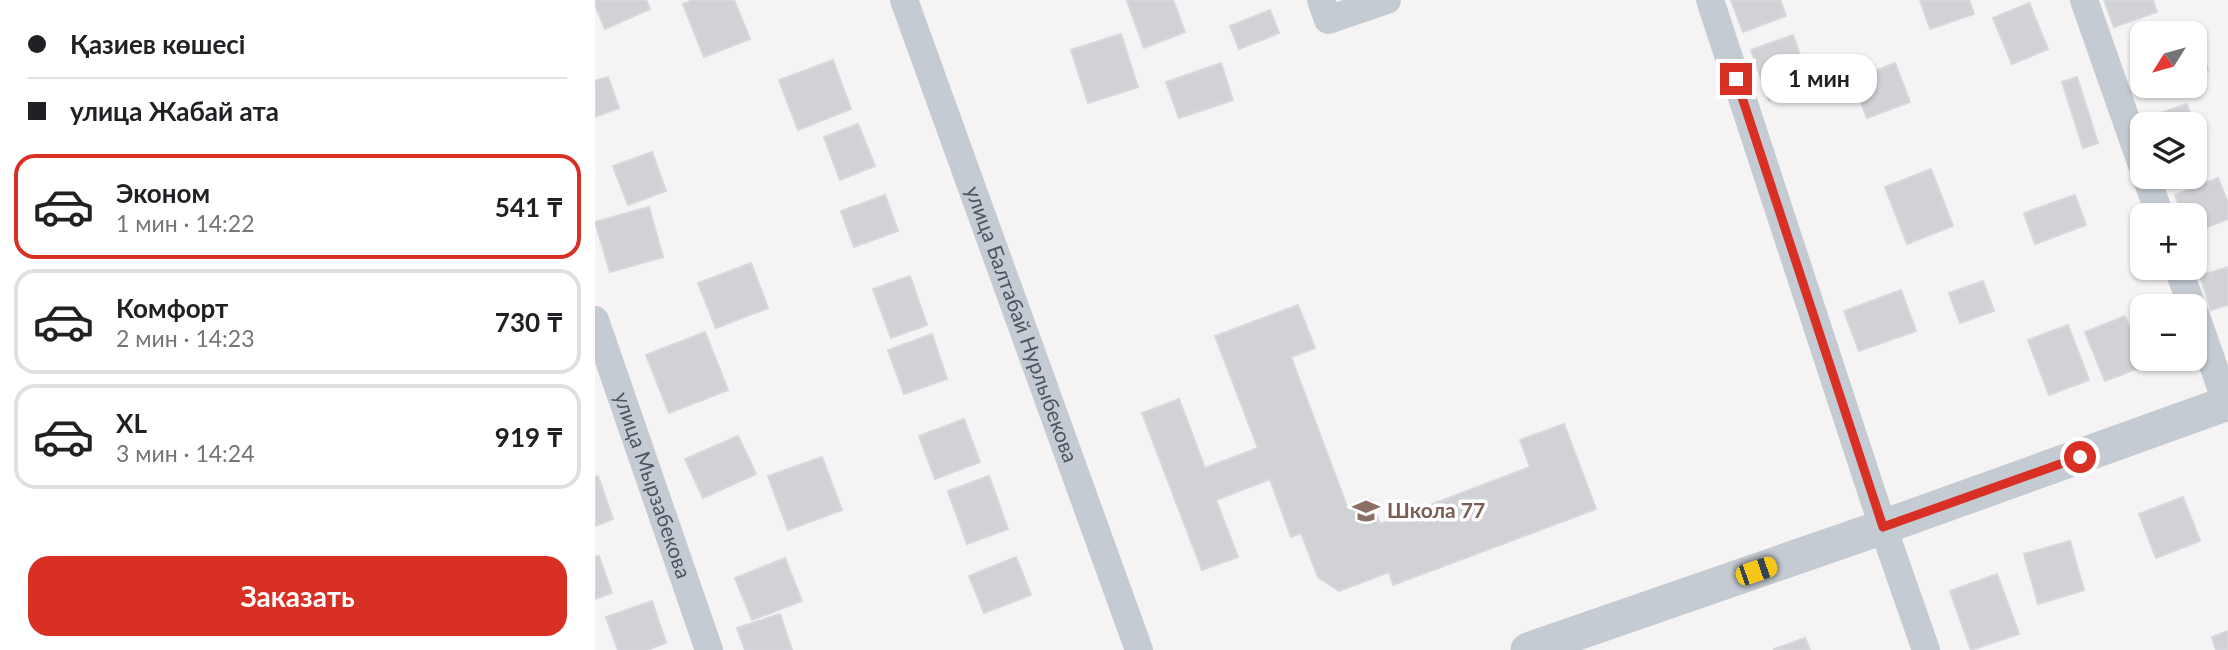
<!DOCTYPE html>
<html lang="ru">
<head>
<meta charset="utf-8">
<style>
	body { margin:0; font-family:Lato,sans-serif; background:#f2f2f2; color:#202124; height:100vh; display:flex; flex-direction:column; font-size:26px; white-space:nowrap }
	* { box-sizing:border-box; margin:0 }
	p { font-size:23px; color:#757577 }
	.icon { flex:none; width:38px; height:38px; fill:none; stroke:currentColor; stroke-width:2; stroke-linecap:round; stroke-linejoin:round }
	.map { position:relative; flex:1; overflow:hidden }
	.panel { display:flex; flex-direction:column; background:#fff; width:595px }
	.panel>* { flex:none }
	.guide { display:grid; align-content:center; height:154px; padding:0 28px; background:#fff }
	.needle { width:46px; rotate:233deg }
	.tools { position:absolute; left:1535px; top:21px; display:grid; gap:14px }
	.tools a { display:grid; place-items:center; width:77px; height:77px; border-radius:14px; background:#fff; box-shadow:0 2px 5px #0004; font-size:35px }
	.end { position:absolute; width:32px; height:32px; margin:-16px; border:9px solid #d93025; background:#fff; box-shadow:0 0 0 4px #fff }
	.from { border-radius:50% }
	.bubble { position:absolute; height:49px; border-radius:21px; background:#fff; box-shadow:0 2px 5px #0004; font-size:23px; font-weight:700; line-height:49px; text-align:center }
	.car { position:absolute; width:21px; height:42px; margin:-21px -10px; border-radius:9px; box-shadow:0 0 5px 2px #0007; background:linear-gradient(#f5c518 24%,#345 0 40%,#f5c518 0 76%,#345 0 86%,#f5c518 0) }
	.guide b { display:flex; align-items:center; gap:24px; height:66px; font-size:26px }
	.guide b+b { border-top:2px solid #e0e0e0 }
	.guide i { width:18px; height:18px; background:#202124 }
	ul { padding:0; list-style:none }
	li { display:flex; align-items:center; gap:21px; height:105px; margin:0 14px 10px; padding:0 14px; border:4px solid #e0e0e0; border-radius:21px }
	li div { flex:1 }
	li b { display:block; font-size:26px }
	li em { font-style:normal; font-weight:700 }
	li.active { border-color:#d93025 }
	li>.icon { width:63px; height:63px; stroke-width:1.5 }
	.primary-button { display:flex; gap:14px; margin-top:auto; padding:14px 28px }
	.primary-button a { flex:1; height:80px; border-radius:21px; background:#d93025; color:#fff; font-size:28px; font-weight:700; line-height:80px; text-align:center }
	main { display:flex; flex:1; min-height:0 }
	.map>svg:first-child { display:block }
	.building { fill:#d0d2d6; stroke:#d7d8dd; stroke-width:2 }
	.lines { fill:none; stroke-linecap:round; stroke-linejoin:round }
	.minor { stroke:#c5cbd3; stroke-width:28 }
	.tertiary { stroke:#c5cbd3; stroke-width:35 }
	.route { stroke:#d93025; stroke-width:9 }
	.labels { text-anchor:middle; stroke-width:7; stroke-linejoin:round; paint-order:stroke }
	.street-label { font-size:21px; fill:#4b545f; stroke:#fff }
	.education-label { font-size:21px; font-weight:bold; fill:#785e54; stroke:#fff; text-anchor:start }
</style>
</head>
<body>
<main>
<section class="panel">
<div class="guide">
<b><i class="from"></i>Қазиев көшесі</b>
<b><i></i>улица Жабай ата</b>
</div>
<ul>
<li class="active"><svg class="icon" aria-label="car" viewBox="0 0 24 24"><path d="M5 17H2v-5l4-1 3-4h7l3 4 3 1v5h-3M9 17h6M6 11h13"/><circle cx="7" cy="17" r="2"/><circle cx="17" cy="17" r="2"/></svg><div><b>Эконом</b><p>1 мин · 14:22</p></div><em>541 ₸</em></li>
<li><svg class="icon" aria-label="car" viewBox="0 0 24 24"><path d="M5 17H2v-5l4-1 3-4h7l3 4 3 1v5h-3M9 17h6M6 11h13"/><circle cx="7" cy="17" r="2"/><circle cx="17" cy="17" r="2"/></svg><div><b>Комфорт</b><p>2 мин · 14:23</p></div><em>730 ₸</em></li>
<li><svg class="icon" aria-label="car" viewBox="0 0 24 24"><path d="M5 17H2v-5l4-1 3-4h7l3 4 3 1v5h-3M9 17h6M6 11h13"/><circle cx="7" cy="17" r="2"/><circle cx="17" cy="17" r="2"/></svg><div><b>XL</b><p>3 мин · 14:24</p></div><em>919 ₸</em></li>
</ul>
<div class="primary-button"><a>Заказать</a></div>
</section>
<div class="map">
<svg width="1633" height="650" viewBox="0 0 1633 650">
	<rect width="100%" height="100%" fill="#f5f3f3"/>
	<!-- building -->
	<path class="building" d="M0 0H51L55 9 10 29 0 5Z
		M98 0H139L155 39 109 57 88 4Z
		M535 0H578L590 32 549 48 532 1Z
		M1136 0H1185L1191 16 1148 32Z
		M1325 0H1374L1379 14 1335 29Z
		M1509 0H1558L1562 12 1519 27Z
		M1434 3 1453 49 1417 64 1398 18Z
		M675 10 684 33 644 49 635 26Z
		M526 34 543 87 493 103 476 50Z
		M1600 34 1613 70 1600 75Z
		M1198 35 1216 85 1174 100 1156 50Z
		M238 60 256 109 203 130 184 80Z
		M626 63 638 100 584 118 571 82Z
		M1300 63 1315 102 1272 118 1257 80Z
		M13 77 24 108 0 117V81Z
		M1482 77 1503 143 1488 148 1467 82Z
		M1592 104 1599 124H1553L1551 118Z
		M263 124 280 166 245 180 229 137Z
		M57 152 71 191 33 205 18 166Z
		M1336 169 1358 226 1312 244 1290 187Z
		M1623 178 1633 203V219L1600 232V215H1588L1580 195Z
		M290 195 303 231 259 247 246 211Z
		M1480 195 1491 225 1440 244 1429 213Z
		M54 207 68 257 15 272 0 222Z
		M156 263 173 308 121 328 103 283Z
		M1633 267V305L1616 310 1605 276Z
		M315 276 332 325 296 338 278 289Z
		M1388 281 1399 311 1365 323 1354 293Z
		M1306 290 1321 331 1264 351 1249 311Z
		M1562 295 1566 306H1547V325L1539 304Z
		M703 305 720 348 696 357 753 509 776 500 785 524 935 467 925 440 969 424 1001 509 798 585 794 572 744 591 723 577 706 533 696 537 675 479 621 500 643 557 607 570 547 413 584 399 610 468 663 448 620 336Z
		M1530 316 1549 366 1510 381 1490 332Z
		M1473 325 1494 380 1454 395 1433 340Z
		M110 332 133 390 74 413 51 355Z
		M337 334 352 379 309 394 293 350Z
		M369 419 385 462 340 479 324 436Z
		M143 436 161 474 108 498 90 459Z
		M227 457 247 510 193 530 173 476Z
		M3 476 18 519 0 526V477Z
		M394 476 413 529 372 544 353 491Z
		M1588 497 1605 541 1561 558 1544 514Z
		M1475 541 1489 590 1443 604 1429 554Z
		M4 556 17 593 0 599V557Z
		M421 557 436 595 389 613 374 576Z
		M190 558 207 601 157 620 140 578Z
		M1402 574 1424 634 1376 650 1355 591Z
		M57 601 71 643 52 650H23L11 617Z
		M185 614 197 650H150L142 628Z
		M1633 631V650H1621L1617 637Z
		M1210 638 1215 650H1179V649Z"/>
	<g class="lines">
		<!-- minor -->
		<g class="minor">
			<path id="s1" d="M309 0 544 650"/>
			<path d="M726 0 733 20 792 0"/>
			<path d="M1115 0 1288 527 1331 650"/>
			<path d="M1489 0 1547 165"/>
			<path d="M1551 177 1565 215"/>
			<path d="M1583 268 1597 306"/>
			<path d="M1600 313 1633 408"/>
			<path id="s2" d="M0 320 114 650"/>
		</g>
		<!-- tertiary -->
		<path class="tertiary" d="M933 650 1288 527 1633 403"/>
	</g>
	<g class="lines">
		<!-- route -->
		<path class="route" d="M1141 79 1288 527 1485 457"/>
	</g>
	<!-- icons -->
	<defs>
		<symbol id="school-bare" viewBox="-9 -9 18 18"><path d="M0-5L7-2L0 1L-7-2ZM-4 1L0 2.5L4 1V4Q0 6-4 4Z" fill="#8d6e63" stroke="#fff" stroke-width="2.5" paint-order="stroke"/></symbol>
	</defs>
	<g fill-rule="evenodd">
		<use href="#school-bare" x="752" y="492" width="38" height="38"/>
	</g>
	<g class="labels">
		<!-- street labels -->
		<g class="street-label">
			<text dy="7" stroke="none"><textPath href="#s1" startOffset="345">улица Балтабай Нурлыбекова</textPath></text>
			<text dy="7" stroke="none"><textPath href="#s2" startOffset="175">улица Мырзабекова</textPath></text>
		</g>
		<!-- education labels -->
		<g class="education-label">
			<text x="792" y="518">Школа 77</text>
		</g>
	</g>
</svg>
<div class="tools">
<a><svg class="needle" viewBox="-14 -14 28 28"><path d="M0-13l5 13h-10z" fill="#e53935"/><path d="M0 13l5-13h-10z" fill="#757577"/></svg></a>
<a><svg class="icon" aria-label="layers" viewBox="0 0 24 24"><path d="M12 4l9 5-9 5-9-5zM3 14l9 5 9-5"/></svg></a>
<a>+</a>
<a>−</a>
</div>
<i class="end from" style="left:1485px;top:457px"></i>
<i class="end" style="left:1141px;top:79px"></i>
<div class="bubble" style="left:1166px;top:54px;width:116px">1 мин</div>
<i class="car" style="left:1161px;top:571px;rotate:71deg"></i>
</div>
</main>
</body>
</html>
